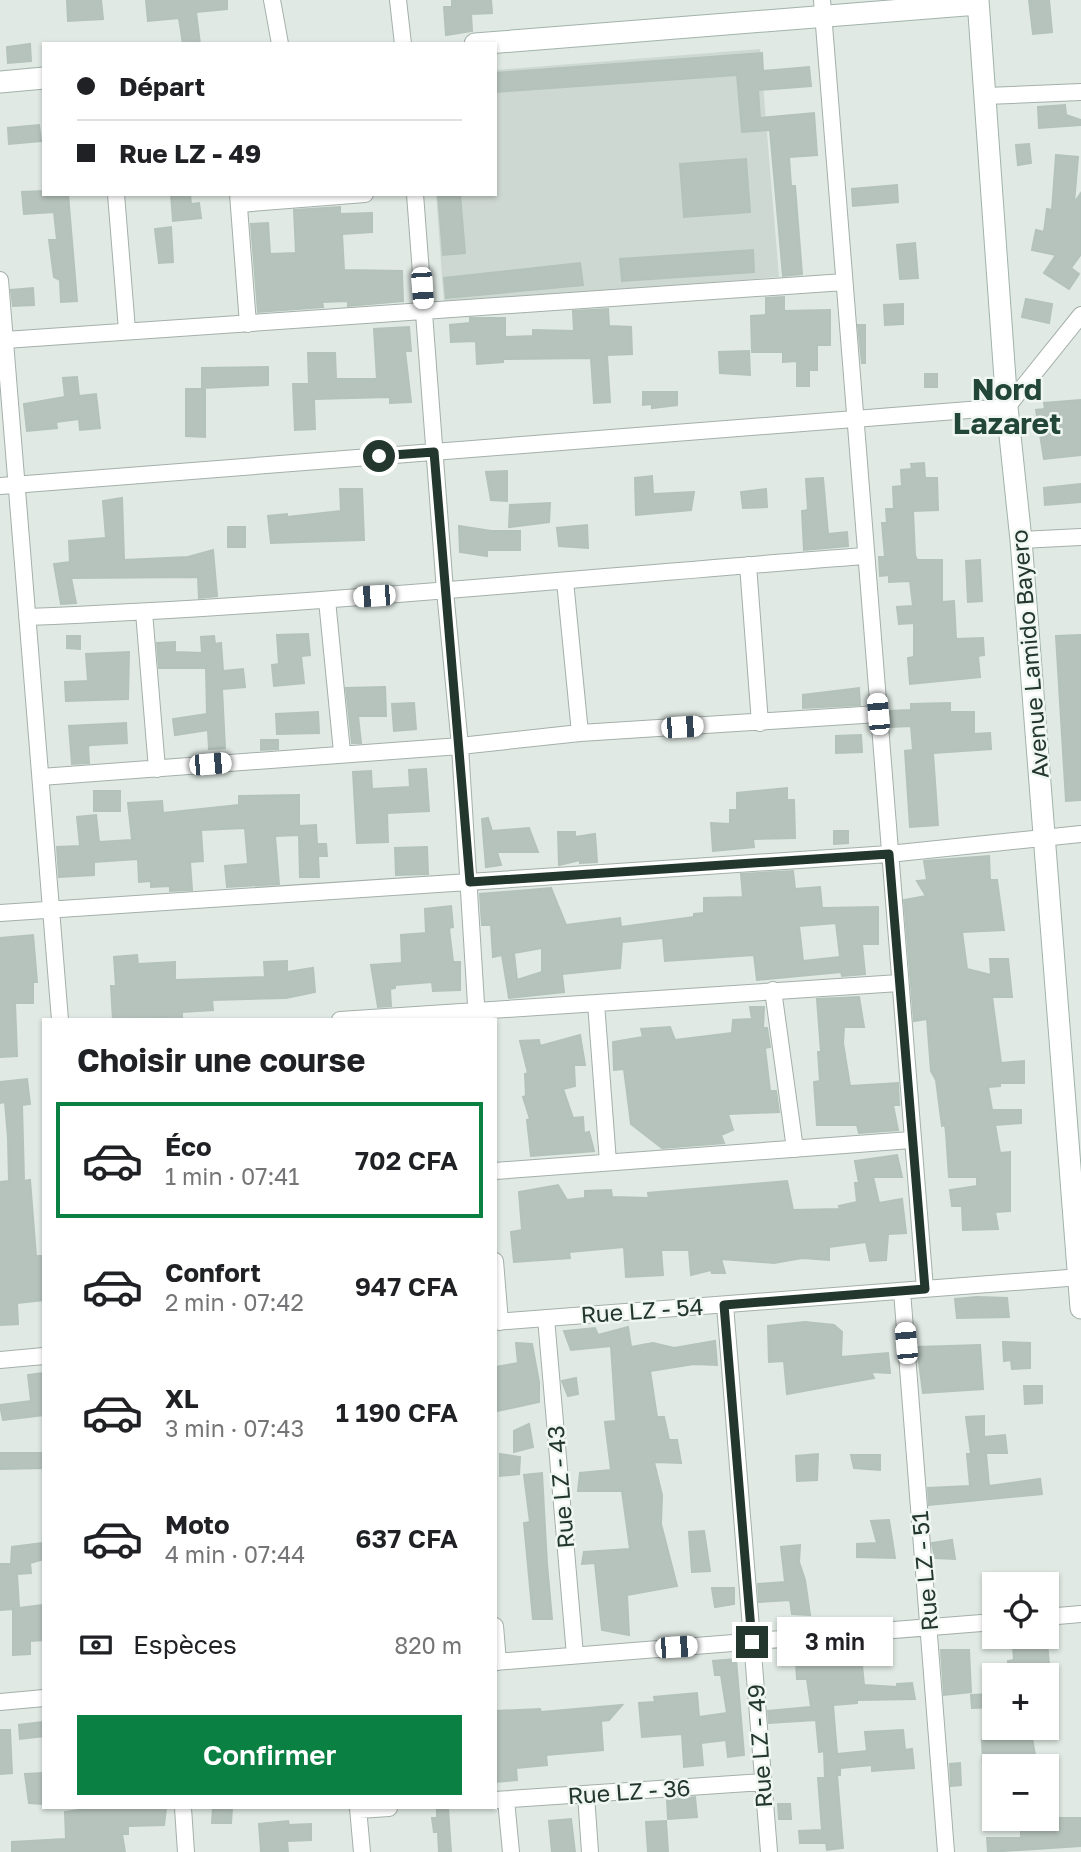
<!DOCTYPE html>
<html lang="fr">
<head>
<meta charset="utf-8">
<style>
	body { margin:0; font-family:"Golos Text",sans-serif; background:#f6f6f6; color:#202124; height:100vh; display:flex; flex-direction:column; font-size:26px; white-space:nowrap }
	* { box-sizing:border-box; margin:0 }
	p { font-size:23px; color:#757577 }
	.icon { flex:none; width:38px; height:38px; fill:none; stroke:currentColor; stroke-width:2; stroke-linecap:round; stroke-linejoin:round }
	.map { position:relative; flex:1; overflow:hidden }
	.sheet { position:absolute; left:42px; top:1018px; width:455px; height:791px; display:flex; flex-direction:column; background:#fff; border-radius:0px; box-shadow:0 2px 5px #0004 }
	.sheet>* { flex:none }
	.banner { position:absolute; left:42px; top:42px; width:455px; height:154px; border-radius:0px; box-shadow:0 2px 5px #0004; display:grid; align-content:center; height:154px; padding:0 35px; background:#fff }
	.fabs { position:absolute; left:982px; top:1572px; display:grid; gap:14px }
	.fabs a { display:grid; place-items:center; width:77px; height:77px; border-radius:0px; background:#fff; box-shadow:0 2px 5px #0004; font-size:35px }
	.end { position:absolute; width:32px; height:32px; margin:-16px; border:9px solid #23372f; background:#fff; box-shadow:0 0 0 4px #fff }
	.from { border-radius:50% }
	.bubble { position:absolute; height:49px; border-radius:0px; background:#fff; box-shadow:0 2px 5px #0004; font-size:23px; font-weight:600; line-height:49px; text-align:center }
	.car { position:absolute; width:21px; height:42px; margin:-21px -10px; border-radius:9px; box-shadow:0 0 5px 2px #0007; background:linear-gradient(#fff 24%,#345 0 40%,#fff 0 76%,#345 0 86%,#fff 0) }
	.banner b { display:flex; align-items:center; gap:24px; height:66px; font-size:26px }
	.banner b+b { border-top:2px solid #e0e0e0 }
	.banner i { width:18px; height:18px; background:#202124 }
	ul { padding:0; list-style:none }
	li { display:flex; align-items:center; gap:21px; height:116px; margin:0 14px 10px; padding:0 21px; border:4px solid transparent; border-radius:0px }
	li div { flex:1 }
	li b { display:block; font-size:26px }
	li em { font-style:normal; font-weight:600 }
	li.selected { border-color:#0b8043 }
	li>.icon { width:63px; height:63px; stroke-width:1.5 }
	h2 { padding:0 35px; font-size:32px; line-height:84px }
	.pay { display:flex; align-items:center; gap:18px; height:77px; padding:0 35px; font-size:26px }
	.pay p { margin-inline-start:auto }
	.button { display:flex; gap:14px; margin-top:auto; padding:14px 35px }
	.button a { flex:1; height:80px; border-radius:0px; background:#0b8043; color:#fff; font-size:28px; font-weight:600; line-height:80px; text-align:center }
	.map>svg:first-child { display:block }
	.built { fill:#ced8d2 }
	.building { fill:#b6c3bc; stroke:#b3c2ba; stroke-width:2; fill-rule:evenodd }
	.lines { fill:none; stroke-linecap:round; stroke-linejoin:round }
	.street-casing { stroke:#a4b0aa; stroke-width:18 }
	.secondary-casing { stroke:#a1b3aa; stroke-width:23 }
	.street { stroke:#fff; stroke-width:16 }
	.secondary { stroke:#fff; stroke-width:21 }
	.route { stroke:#23372f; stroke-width:9 }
	.labels { text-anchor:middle; stroke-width:5; stroke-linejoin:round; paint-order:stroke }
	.street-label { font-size:23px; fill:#23372f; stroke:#f0f6f2 }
	.district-label { font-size:30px; font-weight:bold; fill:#224638; stroke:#f0f6f2 }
</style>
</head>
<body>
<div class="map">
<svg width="1081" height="1852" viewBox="0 0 1081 1852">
	<rect width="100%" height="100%" fill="#e0e9e4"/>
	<!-- built -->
	<path class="built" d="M760 49 779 277 444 304 436 194H495V70Z"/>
	<!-- building -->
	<path class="building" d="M67 0H101L103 19 68 21Z
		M146 0H227V9L196 12 200 44H183L179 18 148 21Z
		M452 0H491L492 13 471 14 472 31 446 35 444 7H452Z
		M1029 0H1049L1052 32 1033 34Z
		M30 44 31 61 8 63 7 47Z
		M762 53 763 71 809 67 811 86 758 90 760 118 814 113 817 155 789 157 791 186H795L802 274 783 276 770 130 742 132 737 75 495 92V73Z
		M1065 105 1066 115 1081 120V125L1039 128 1038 107Z
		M39 125 41 141 9 144 8 128Z
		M1029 144 1031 163 1018 165 1016 145Z
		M1056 155 1078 157 1074 203 1081 193V254L1071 268 1079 274 1069 289 1044 273 1056 255 1032 250 1036 230 1044 232 1047 209 1052 210Z
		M746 159 750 212 684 217 680 164Z
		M897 185 898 202 853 206 852 189Z
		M44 191V194H68L77 301 61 302 60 280 54 277 49 240H57L54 212 24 214 22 192Z
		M171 194H190L191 204 199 203 201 218 173 221Z
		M438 194H460L465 253 443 255Z
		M340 207V214L372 213V232L342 234 344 270 402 271 403 301 348 306V301L322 302 323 307 258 312 251 224 268 223 270 254 296 253 294 210Z
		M171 227 173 262 159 263 155 229Z
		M915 243 918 278 900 279 897 245Z
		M753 250 754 272 622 281 620 259Z
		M580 263 583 285 446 298 444 278Z
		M33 288 34 305 13 306 11 290Z
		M784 297V311L830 310V345H817V370H809V386H797V361L783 362V352H752L751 316 766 315V298Z
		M1026 299 1052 304 1049 323 1022 317Z
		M903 304V324L885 325 884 305Z
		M608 309 609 326 631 327 632 354 607 355 610 402 594 403 591 358 503 359V362L477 364 476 341 451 342 450 325 470 323V318H505V337L533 336V330L574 331 573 311Z
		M858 325H865V363H862Z
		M409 327 411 351H405L411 402 390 403V397L314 399 315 429 295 430 293 384H309L308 353H335L336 379H377L374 329Z
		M749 351 750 375 720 373 719 352Z
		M268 367V385L202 388V368Z
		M925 374H937V387H925Z
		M77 377 79 396 96 394 100 428 80 430 79 419 56 422 57 428 27 431 24 404 65 397 63 378Z
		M186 389H205V437L186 436Z
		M643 392H677V405L652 408V404L643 405Z
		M1081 400V455L1044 459 1036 410 1045 409 1044 403Z
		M924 463 925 478H937L938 510 913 511 915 555 917 560H942V602L954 601 956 639 983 638 984 655 978 656 980 677 910 684 908 658 914 657V623L899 624 897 607 913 606 910 581 889 582V575L880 576 879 557H885L882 523H887L886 509H894L893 487 902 486 901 470 912 469 911 464Z
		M507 471V501L491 500 486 472Z
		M652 476 653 494 694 492 691 510 636 515 635 478Z
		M823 478 828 534 847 532 848 546 804 550 802 511 808 510 806 479Z
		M1081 484V502L1045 505 1044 488Z
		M340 489H362L364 540 271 543 268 516 287 514V517L341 511Z
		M766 489 767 507 743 508 741 492Z
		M122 498 124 560 188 557 213 550 217 596 199 598 198 577 71 578 76 603 61 604 54 564 70 562 69 541 106 538 103 501Z
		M550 503 549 522 509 527 510 505Z
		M587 525 588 548 559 546 557 528Z
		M459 526 491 531H520V550H487V556L460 552Z
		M228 527H245V547H228Z
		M980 560 982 601 968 602 966 561Z
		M308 634 310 655 301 656 304 683 274 686 272 665 279 664 277 635Z
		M1081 635V800L1066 801 1056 636Z
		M67 636H80V649L67 648Z
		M214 636 215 644 221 643 223 671 243 669 245 687 222 689 225 748 209 749 208 730 175 735 173 719 207 714 206 668H159L157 643 175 642V652L202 653 201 637Z
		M129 652 128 699 66 701 65 682 88 681 86 654Z
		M385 687 386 716H358L361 743H352L346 688Z
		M859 688 860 705 803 708V695Z
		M414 703 416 729 394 731 392 704Z
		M950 703V712H974V734L990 733 991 749 933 753 938 825 910 827 905 751 913 750 911 726 891 727 889 711 911 710V704Z
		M318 712 319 733 277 734 276 714Z
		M126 723 127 743 91 745 88 746 89 763 72 764 69 726Z
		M861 735 862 752 836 753V736Z
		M261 740H278V749L261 750Z
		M426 769 429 811 387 813 388 842 357 843 353 772 371 771 372 789 410 787 409 770Z
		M787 788V800H794L795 838 753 839 754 847 713 851 711 823 730 824V810H737V793Z
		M94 791H120V811H94Z
		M299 795V826L316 825 317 844H326L327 856H318L319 877H300L299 835 275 836 279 884 227 887 225 866 248 864 245 828 201 830 203 861 190 862 192 890 170 891V886L151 887V881L139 882 138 859 94 862V875L59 877 57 847 80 846 77 817 96 815 99 842 132 840 128 803 162 801 163 813 239 805V796Z
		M488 818 492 831 529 828 538 852H497L501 865 486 867 482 819Z
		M834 831H848V843L834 844Z
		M558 832H575V837L595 834 597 862 580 863V860L559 865Z
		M427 847 428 874 396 875 395 848Z
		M989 856 990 880H997L1004 930 962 932 967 969 991 975 990 959H1008L1012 997H992L1001 1063 1024 1061V1083H1000V1086L988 1087 992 1110H1021V1123L995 1125 1000 1153 1010 1152V1211L995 1212 998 1229 963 1230 962 1206H952L950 1190 977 1186V1177H949L946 1133 945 1125 942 1126 936 1080 931 1071 927 1019 914 1021 904 900 926 896 917 881 927 880 924 861Z
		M793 871 795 889 820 887 822 908 878 907V944H862L865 974 842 976 841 972 757 980 754 955 665 961 663 938 622 942 620 968 562 974 564 992 509 998 502 955 493 957 491 925H482L480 894 551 888 566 925 620 918 621 927 694 917V914L704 913V898L743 897 741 874ZM836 923 840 957 803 961 799 926ZM542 948V972L517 980 514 953Z
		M451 906 453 927 449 928 453 962H460V990L433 991 432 982 395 985V988L390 989 391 1006 378 1007 371 965 402 963 401 935 426 933 425 909Z
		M33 935 37 982H33V1003H15L17 1056 0 1057V938Z
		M137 955 138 964 175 962V980L265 977 264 962 287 961V972L313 968 315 992 286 998 212 1000 213 1010 182 1012V1020H166V1017L113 1020 111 986H116L114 957Z
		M859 997 864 1027H844L843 1043 850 1086 898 1083 899 1105H893L898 1130 859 1133 857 1125H817L814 1082 820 1081 818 1052H821L817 999Z
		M750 1007H764L763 1028H767L770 1047 765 1048 770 1091H776L779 1112 728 1114 733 1130 721 1135 724 1143 662 1148 631 1124 624 1069 614 1070 613 1042 643 1037 641 1029 670 1027 675 1040 732 1033 733 1020 752 1019Z
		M580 1035 585 1065H574L575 1086 563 1089 573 1118 583 1117 584 1133 589 1132 594 1151 531 1156 527 1120 530 1119 523 1097 526 1096 525 1074 528 1073 520 1041 539 1040 540 1046Z
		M27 1079 30 1104 22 1105 24 1181 30 1180 36 1256H44V1300L17 1303 18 1324 0 1325V1182L9 1181 8 1138 5 1102 0 1103V1082Z
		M897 1155 902 1177H873L879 1203 902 1199 906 1233 888 1234 886 1260 870 1261 866 1242 829 1247V1260L802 1258 774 1263 721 1259 725 1273H712L711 1270 691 1275 689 1250H661L663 1275 645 1276 626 1277 624 1247 569 1252 570 1258 514 1262 511 1232 522 1230 519 1192 558 1185 567 1200 585 1198V1191L611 1190 612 1197 649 1198 648 1193 787 1181 793 1210 840 1209 839 1206 857 1202 855 1183H859L855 1161Z
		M977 1297 1007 1298 1009 1317 957 1318 955 1299Z
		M805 1322 834 1325 842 1332 841 1357 888 1353 890 1373 871 1372 874 1378 787 1394 784 1361 769 1362 768 1326Z
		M628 1327 631 1347 653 1343 674 1348 715 1341 717 1365 694 1364 650 1371 657 1417H664L669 1440H677L681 1463 654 1462 662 1495 661 1524 677 1586 627 1595 629 1635 602 1630 595 1563 582 1564 584 1552 630 1549 622 1491H578L580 1473 611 1470 605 1422 616 1421 611 1346 571 1350 564 1331 595 1328 598 1335Z
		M1003 1342 1030 1343V1368L1012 1369 1011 1360 1004 1361Z
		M516 1343 532 1344 539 1382V1402L497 1411 495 1367 518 1363Z
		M980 1345 983 1389 923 1393 917 1347Z
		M44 1373V1415L3 1420 0 1405 31 1401 28 1375Z
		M576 1378 578 1394 568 1396 562 1381Z
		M1024 1386H1042V1403L1025 1404Z
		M984 1416V1437L1005 1435 1007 1453H986L989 1486 1040 1479 1042 1494 929 1505 928 1488 970 1486 967 1454H971L966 1417Z
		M529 1424 533 1447 514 1452V1431Z
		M0 1453H44V1468L0 1469Z
		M500 1454 520 1457 519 1474 500 1476Z
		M818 1454 817 1480 797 1481 796 1456Z
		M851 1455H880V1470L854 1468Z
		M542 1473 547 1564 552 1619H533L524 1523 530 1522 524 1475Z
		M889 1520 895 1558 857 1557V1544L877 1543 871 1521Z
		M704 1531 710 1571 692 1572 689 1532Z
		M952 1540 955 1559 935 1558 932 1543Z
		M44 1543V1559L30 1563 31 1573 17 1574 19 1608 44 1605V1640L30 1641V1654L13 1655V1609L0 1610V1564H11L12 1547Z
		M800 1545 799 1562 805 1580 810 1615 792 1614 790 1600 759 1602 758 1584 785 1582 781 1547Z
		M712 1588H734V1604L715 1607Z
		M1047 1642 1050 1675H1009L1008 1661 1014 1660 1013 1645Z
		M941 1650H969L971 1692 944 1695Z
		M861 1655 864 1685 897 1687V1684L912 1683 915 1699 857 1700V1703L833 1705 837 1754 867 1751 865 1732 903 1730 905 1750 912 1749 914 1768 872 1771V1765L840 1768V1775H837L843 1848 827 1850 826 1843H800L799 1831 822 1830 818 1778H825L824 1751 819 1752 816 1720 769 1723 768 1711 811 1707 807 1679H797L796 1662Z
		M736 1659 744 1755 728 1757 726 1740 701 1743 703 1765 684 1767 682 1734 642 1737 639 1703 655 1702 654 1697 697 1693 699 1717 727 1713 721 1675H715L713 1661Z
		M994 1694V1707L972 1708 971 1695Z
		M622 1705 609 1720 601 1721 603 1750 546 1755 547 1765 516 1768 517 1780 495 1782V1711L540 1709 541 1712Z
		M44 1722V1736L20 1739 19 1725Z
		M1012 1727H1030L1037 1766H983L982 1740 1012 1738Z
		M0 1730H10L12 1773 0 1774Z
		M960 1763 961 1785 951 1786 950 1764Z
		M44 1773V1804L29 1803 25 1774Z
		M695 1797 697 1817 668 1819 667 1800Z
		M778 1804H790L791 1819H779Z
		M93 1808H166L164 1825 128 1826V1834H122L125 1852H12V1842L66 1839 65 1812Z
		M213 1808H232L231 1823H212Z
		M437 1808H448L451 1852H439L438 1832H434L432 1818H437Z
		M1021 1818H1081V1846L988 1852 987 1838H1021Z
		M571 1819 575 1852H552L549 1821Z
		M288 1821 289 1825 311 1824V1840L287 1841 288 1852H261L259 1824Z
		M666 1821 668 1852H648L646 1822Z"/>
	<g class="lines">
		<defs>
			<path id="street" d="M272 0 280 44
				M398 0 403 44
				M822 0 925 1289
				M986 96 1081 92
				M116 194 127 330
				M238 194 248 324
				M415 194 445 591 460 746 477 1020
				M239 204 365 194
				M0 280 60 1020
				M5 340 844 282
				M0 486 1007 407 1081 315
				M1021 540 1081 537
				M748 565 760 723
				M565 581 580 733
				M327 600 342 752
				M144 612 157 769
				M27 617C307 606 586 577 865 556
				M41 777 460 746 580 733 878 714
				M0 913 889 854 1081 834
				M773 990 795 1149
				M596 1003 608 1162
				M340 1020 899 983
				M495 1171 911 1140
				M495 1261 500 1322
				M902 1291 946 1852
				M725 1305 769 1852
				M546 1318 575 1655
				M495 1322 1081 1277
				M0 1360 44 1356
				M1046 1617 1081 1614
				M495 1626 498 1662
				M495 1662 994 1622
				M0 1702 44 1698
				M586 1795 590 1852
				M495 1800 763 1782
				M506 1800 511 1852
				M183 1808 186 1852
				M358 1808 362 1852
				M359 1810 389 1808"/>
			<path id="secondary" d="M978 0 1007 407 1021 540 1081 1308
				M475 44 978 4
				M0 82 44 78"/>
		</defs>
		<!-- street casing -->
		<use href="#street" class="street-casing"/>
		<!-- secondary casing -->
		<use href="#secondary" class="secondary-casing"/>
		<!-- street -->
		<use href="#street" class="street"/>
		<!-- secondary -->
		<use href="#secondary" class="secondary"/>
	</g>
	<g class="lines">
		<!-- route -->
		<path class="route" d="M379 456 434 452 470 882 889 854 925 1289 724 1305 752 1642"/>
	</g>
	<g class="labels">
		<!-- street labels -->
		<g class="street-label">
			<text transform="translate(1030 654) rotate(-95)" y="8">Avenue Lamido Bayero</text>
			<text transform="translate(642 1311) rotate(-4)" y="8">Rue LZ - 54</text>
			<text transform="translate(561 1487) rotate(-95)" y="8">Rue LZ - 43</text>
			<text transform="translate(925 1571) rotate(-95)" y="8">Rue LZ - 51</text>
			<text transform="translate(760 1746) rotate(-94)" y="8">Rue LZ - 49</text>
			<text transform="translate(629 1792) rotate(-4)" y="8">Rue LZ - 36</text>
		</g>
		<!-- district labels -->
		<g class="district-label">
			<text x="1007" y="400">Nord<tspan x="1007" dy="34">Lazaret</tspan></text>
		</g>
	</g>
</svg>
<div class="fabs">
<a><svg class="icon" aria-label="locate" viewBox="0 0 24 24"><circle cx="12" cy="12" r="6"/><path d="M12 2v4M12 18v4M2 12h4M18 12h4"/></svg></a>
<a>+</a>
<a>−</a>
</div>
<i class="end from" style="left:379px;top:456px"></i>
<i class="end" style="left:752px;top:1642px"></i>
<div class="bubble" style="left:777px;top:1617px;width:116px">3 min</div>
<i class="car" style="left:422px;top:288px;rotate:176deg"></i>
<i class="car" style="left:374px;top:596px;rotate:266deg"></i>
<i class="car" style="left:878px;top:714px;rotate:355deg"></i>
<i class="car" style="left:682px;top:727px;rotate:86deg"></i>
<i class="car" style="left:210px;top:764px;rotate:85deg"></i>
<i class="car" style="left:906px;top:1343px;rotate:355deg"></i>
<i class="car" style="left:676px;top:1647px;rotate:86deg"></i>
<div class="banner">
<b><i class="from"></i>Départ</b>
<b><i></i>Rue LZ - 49</b>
</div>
<section class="sheet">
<h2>Choisir une course</h2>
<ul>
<li class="selected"><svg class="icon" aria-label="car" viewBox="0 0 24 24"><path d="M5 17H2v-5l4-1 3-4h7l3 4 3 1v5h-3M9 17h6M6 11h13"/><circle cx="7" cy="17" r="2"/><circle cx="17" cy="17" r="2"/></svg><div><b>Éco</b><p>1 min · 07:41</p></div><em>702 CFA</em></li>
<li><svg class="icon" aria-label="car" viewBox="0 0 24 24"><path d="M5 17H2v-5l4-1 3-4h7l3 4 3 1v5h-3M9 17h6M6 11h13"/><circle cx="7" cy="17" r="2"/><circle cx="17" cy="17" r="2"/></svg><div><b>Confort</b><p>2 min · 07:42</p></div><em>947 CFA</em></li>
<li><svg class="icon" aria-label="car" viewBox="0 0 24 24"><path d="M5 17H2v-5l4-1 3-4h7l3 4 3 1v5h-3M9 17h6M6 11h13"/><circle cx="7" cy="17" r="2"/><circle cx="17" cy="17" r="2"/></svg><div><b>XL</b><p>3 min · 07:43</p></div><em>1 190 CFA</em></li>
<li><svg class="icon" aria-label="car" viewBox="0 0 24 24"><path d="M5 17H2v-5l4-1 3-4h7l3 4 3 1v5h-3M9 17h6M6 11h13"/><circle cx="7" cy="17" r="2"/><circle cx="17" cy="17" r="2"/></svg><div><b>Moto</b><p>4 min · 07:44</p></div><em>637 CFA</em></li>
</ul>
<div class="pay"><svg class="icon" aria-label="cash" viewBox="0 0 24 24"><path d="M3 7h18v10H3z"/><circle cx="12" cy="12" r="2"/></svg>Espèces<p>820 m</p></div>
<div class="button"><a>Confirmer</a></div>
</section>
</div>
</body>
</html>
